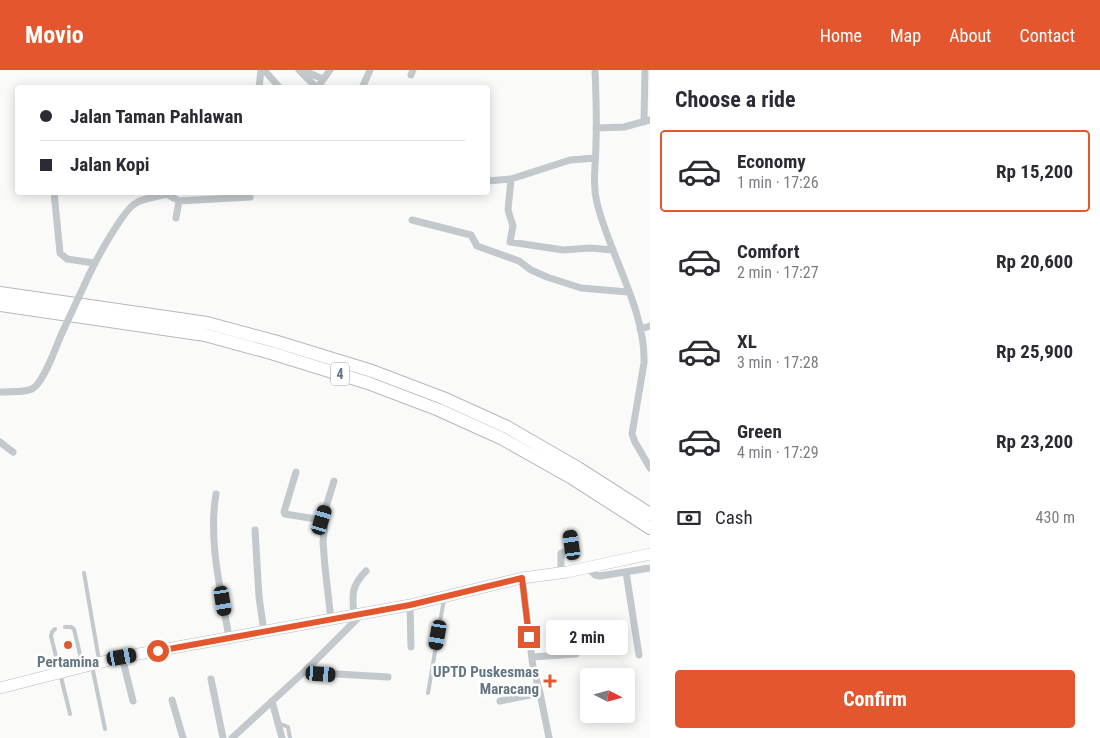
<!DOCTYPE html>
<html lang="en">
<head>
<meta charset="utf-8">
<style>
	body { margin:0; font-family:"Roboto Condensed",sans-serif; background:#f7f7f7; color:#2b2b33; height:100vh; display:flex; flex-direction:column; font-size:19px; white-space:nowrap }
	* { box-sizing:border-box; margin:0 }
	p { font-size:16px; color:#7c7c81 }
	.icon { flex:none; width:28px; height:28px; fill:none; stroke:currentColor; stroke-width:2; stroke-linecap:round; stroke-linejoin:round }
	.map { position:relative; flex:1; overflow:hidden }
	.details { display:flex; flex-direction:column; background:#fff; width:450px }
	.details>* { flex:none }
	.top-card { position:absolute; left:15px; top:15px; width:475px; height:110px; border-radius:5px; box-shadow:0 2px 12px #0003; display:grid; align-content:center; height:110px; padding:0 25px; background:#fff }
	.needle { width:32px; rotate:96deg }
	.fabs { position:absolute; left:580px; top:598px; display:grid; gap:10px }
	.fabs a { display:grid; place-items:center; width:55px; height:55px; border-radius:5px; background:#fff; box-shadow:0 2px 12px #0003; font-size:25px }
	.end { position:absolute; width:22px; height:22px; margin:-11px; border:6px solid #e4572e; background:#fff; box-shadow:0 0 0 2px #fff }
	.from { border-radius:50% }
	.bubble { position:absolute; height:35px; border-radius:5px; background:#fff; box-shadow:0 2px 12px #0003; font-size:16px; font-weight:700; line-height:35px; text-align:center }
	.car { position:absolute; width:15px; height:30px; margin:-15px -8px; border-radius:6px; box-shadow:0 0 4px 1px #0007; background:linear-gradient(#222 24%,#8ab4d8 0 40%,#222 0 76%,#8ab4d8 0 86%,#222 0) }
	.top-card b { display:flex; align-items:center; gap:18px; height:48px; font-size:19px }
	.top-card b+b { border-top:1px solid #e1e1e2 }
	.top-card i { width:12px; height:12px; background:#2b2b33 }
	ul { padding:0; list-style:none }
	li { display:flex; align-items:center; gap:15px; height:82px; margin:0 10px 8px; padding:0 15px; border:2px solid transparent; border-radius:5px }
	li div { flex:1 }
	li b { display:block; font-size:19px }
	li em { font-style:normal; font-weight:700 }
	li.current { border-color:#e4572e }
	li>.icon { width:45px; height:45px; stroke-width:1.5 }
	h2 { padding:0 25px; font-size:22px; line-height:60px }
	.pay { display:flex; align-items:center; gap:12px; height:55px; padding:0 25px; font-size:19px }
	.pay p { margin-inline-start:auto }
	.cta { display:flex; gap:10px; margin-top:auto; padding:10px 25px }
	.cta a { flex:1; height:58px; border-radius:5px; background:#e4572e; color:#fff; font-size:20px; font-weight:700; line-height:58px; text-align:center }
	header { display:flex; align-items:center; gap:30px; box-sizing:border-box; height:70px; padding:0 25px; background:#e4572e; color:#fff }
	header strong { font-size:24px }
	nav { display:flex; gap:28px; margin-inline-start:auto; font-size:18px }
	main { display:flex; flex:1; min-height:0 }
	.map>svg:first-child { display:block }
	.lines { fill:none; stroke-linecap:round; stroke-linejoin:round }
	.primary-casing { stroke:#b5babe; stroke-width:12 }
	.highway-casing { stroke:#b4b9bd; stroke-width:14 }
	.lane { stroke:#c3c8cc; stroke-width:4 }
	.street { stroke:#c3c8cc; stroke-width:7 }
	.primary { stroke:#fff; stroke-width:11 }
	.highway { stroke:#fff; stroke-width:12 }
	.street-bridge { stroke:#c3c8cc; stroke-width:7 }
	.route { stroke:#e4572e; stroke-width:6 }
	.poi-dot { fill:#e4572e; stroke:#fff; stroke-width:2 }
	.labels { text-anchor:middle; stroke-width:5; stroke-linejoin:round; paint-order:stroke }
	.shield { fill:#fff; stroke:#939fa8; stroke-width:1 }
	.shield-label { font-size:14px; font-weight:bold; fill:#657683 }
	.poi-label { font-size:15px; font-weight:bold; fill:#657683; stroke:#fff }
</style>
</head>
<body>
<header>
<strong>Movio</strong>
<nav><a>Home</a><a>Map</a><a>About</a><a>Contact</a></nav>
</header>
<main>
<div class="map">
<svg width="650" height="668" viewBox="0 0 650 668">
	<rect width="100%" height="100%" fill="#fafaf8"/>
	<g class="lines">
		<defs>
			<path id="primary" d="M0 618 122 587 410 535 522 508 567 502 650 484"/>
			<path id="highway" d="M0 223 207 253 274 271 372 301 443 328 507 357 578 398 650 444
				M0 235 205 265 271 283 368 313 439 340 501 368 572 408 650 458"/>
		</defs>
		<!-- primary casing -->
		<use href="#primary" class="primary-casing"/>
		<!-- highway casing -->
		<use href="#highway" class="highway-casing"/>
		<!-- lane -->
		<path class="lane" d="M84 503 99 590
			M65 557H71L74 559 83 597
			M55 559 52 562 51 566 70 644
			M92 596 105 659
			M428 623 444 529
			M278 653 288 657 290 668"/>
		<!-- street -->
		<path class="street" d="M264 0 280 18
			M299 0 317 18
			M302 0 323 9
			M595 0C596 24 597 48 596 72 596 93 592 113 597 133 609 183 646 241 644 293L632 364 635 372 650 398
			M411 5 413 0
			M259 18 261 0
			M317 18 330 0
			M362 18 370 0
			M644 52 645 0
			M596 58 624 57 650 50
			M511 109 508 140 513 156 510 172 563 180 590 178 613 180
			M488 111 511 109 570 90 595 88
			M54 122 60 183 67 189 94 193
			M168 125 179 131 250 127
			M176 148 179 131
			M412 150 471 165 477 176 519 191 531 200 547 207 581 218 628 222
			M89 205C96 190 123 140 136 133 148 126 162 127 174 122
			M640 259 650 256
			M0 322C10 321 23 323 32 319 44 313 56 276 62 263
			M0 372 13 382
			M296 402 284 442 285 444 322 450 325 452 323 472 325 497 331 550
			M216 424C208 470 221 522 229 567
			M322 450 334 411
			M255 460 259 527 264 562
			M587 497 595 505 600 506 650 498
			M626 502 639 585
			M561 503V483L571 480 572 475 571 465
			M522 508 533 597 540 623 549 668
			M410 535 411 577
			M354 546C352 525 351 516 366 501
			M122 587 133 631
			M532 587 576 584
			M306 600 321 603 388 607
			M211 609 223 668
			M172 630 183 668
			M272 631 282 668
			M500 631 540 623
			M232 668 306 600 362 544"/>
		<!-- primary -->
		<use href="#primary" class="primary"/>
		<!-- highway -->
		<use href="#highway" class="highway"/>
		<!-- street-bridge -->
		<path class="street-bridge" d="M62 263 89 205"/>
	</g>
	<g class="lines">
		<!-- route -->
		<path class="route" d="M158 581 410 535 522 508 529 567"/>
	</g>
	<!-- markers -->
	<g class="poi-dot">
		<circle cx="68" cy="575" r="5"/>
		<path d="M547.5 603.5h5v5h5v5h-5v5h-5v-5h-5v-5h5z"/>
	</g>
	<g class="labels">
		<!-- shield labels -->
		<rect class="shield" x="331" y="292.5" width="18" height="23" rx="4"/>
		<g class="shield-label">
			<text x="340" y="309">4</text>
		</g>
		<!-- poi labels -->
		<g class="poi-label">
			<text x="68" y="597">Pertamina</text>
			<text x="539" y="607" text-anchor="end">UPTD Puskesmas<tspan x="539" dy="17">Maracang</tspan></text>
		</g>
	</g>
</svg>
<div class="fabs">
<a><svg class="needle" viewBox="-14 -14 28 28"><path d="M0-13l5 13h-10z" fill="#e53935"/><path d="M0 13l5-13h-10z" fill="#7c7c81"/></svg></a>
</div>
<i class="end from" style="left:158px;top:581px"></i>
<i class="end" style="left:529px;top:567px"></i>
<div class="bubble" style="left:546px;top:550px;width:82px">2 min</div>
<i class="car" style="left:322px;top:450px;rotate:17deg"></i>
<i class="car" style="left:572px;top:475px;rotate:352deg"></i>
<i class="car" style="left:223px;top:531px;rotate:171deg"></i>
<i class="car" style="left:438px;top:565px;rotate:190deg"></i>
<i class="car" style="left:122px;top:587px;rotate:80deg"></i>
<i class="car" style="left:321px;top:604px;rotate:94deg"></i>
<div class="top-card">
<b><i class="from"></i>Jalan Taman Pahlawan</b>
<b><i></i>Jalan Kopi</b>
</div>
</div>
<section class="details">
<h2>Choose a ride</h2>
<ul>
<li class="current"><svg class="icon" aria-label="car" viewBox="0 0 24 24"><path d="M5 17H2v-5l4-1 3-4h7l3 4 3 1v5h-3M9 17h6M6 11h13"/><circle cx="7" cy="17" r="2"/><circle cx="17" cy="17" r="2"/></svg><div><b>Economy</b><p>1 min · 17:26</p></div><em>Rp 15,200</em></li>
<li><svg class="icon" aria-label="car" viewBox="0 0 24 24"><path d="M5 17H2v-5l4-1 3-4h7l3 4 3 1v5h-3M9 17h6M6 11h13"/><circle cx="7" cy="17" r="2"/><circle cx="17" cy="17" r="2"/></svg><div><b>Comfort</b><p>2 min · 17:27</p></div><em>Rp 20,600</em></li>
<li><svg class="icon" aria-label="car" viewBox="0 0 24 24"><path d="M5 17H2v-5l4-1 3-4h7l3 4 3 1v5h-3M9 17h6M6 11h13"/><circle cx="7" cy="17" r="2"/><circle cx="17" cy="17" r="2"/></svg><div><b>XL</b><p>3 min · 17:28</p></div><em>Rp 25,900</em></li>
<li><svg class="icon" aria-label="car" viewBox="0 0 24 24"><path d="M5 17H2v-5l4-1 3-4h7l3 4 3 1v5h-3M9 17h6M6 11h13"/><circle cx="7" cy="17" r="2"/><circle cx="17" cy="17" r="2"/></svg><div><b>Green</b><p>4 min · 17:29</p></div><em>Rp 23,200</em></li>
</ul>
<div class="pay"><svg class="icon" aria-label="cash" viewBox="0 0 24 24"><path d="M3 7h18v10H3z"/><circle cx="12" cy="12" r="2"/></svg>Cash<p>430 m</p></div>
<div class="cta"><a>Confirm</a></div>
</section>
</main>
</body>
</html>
